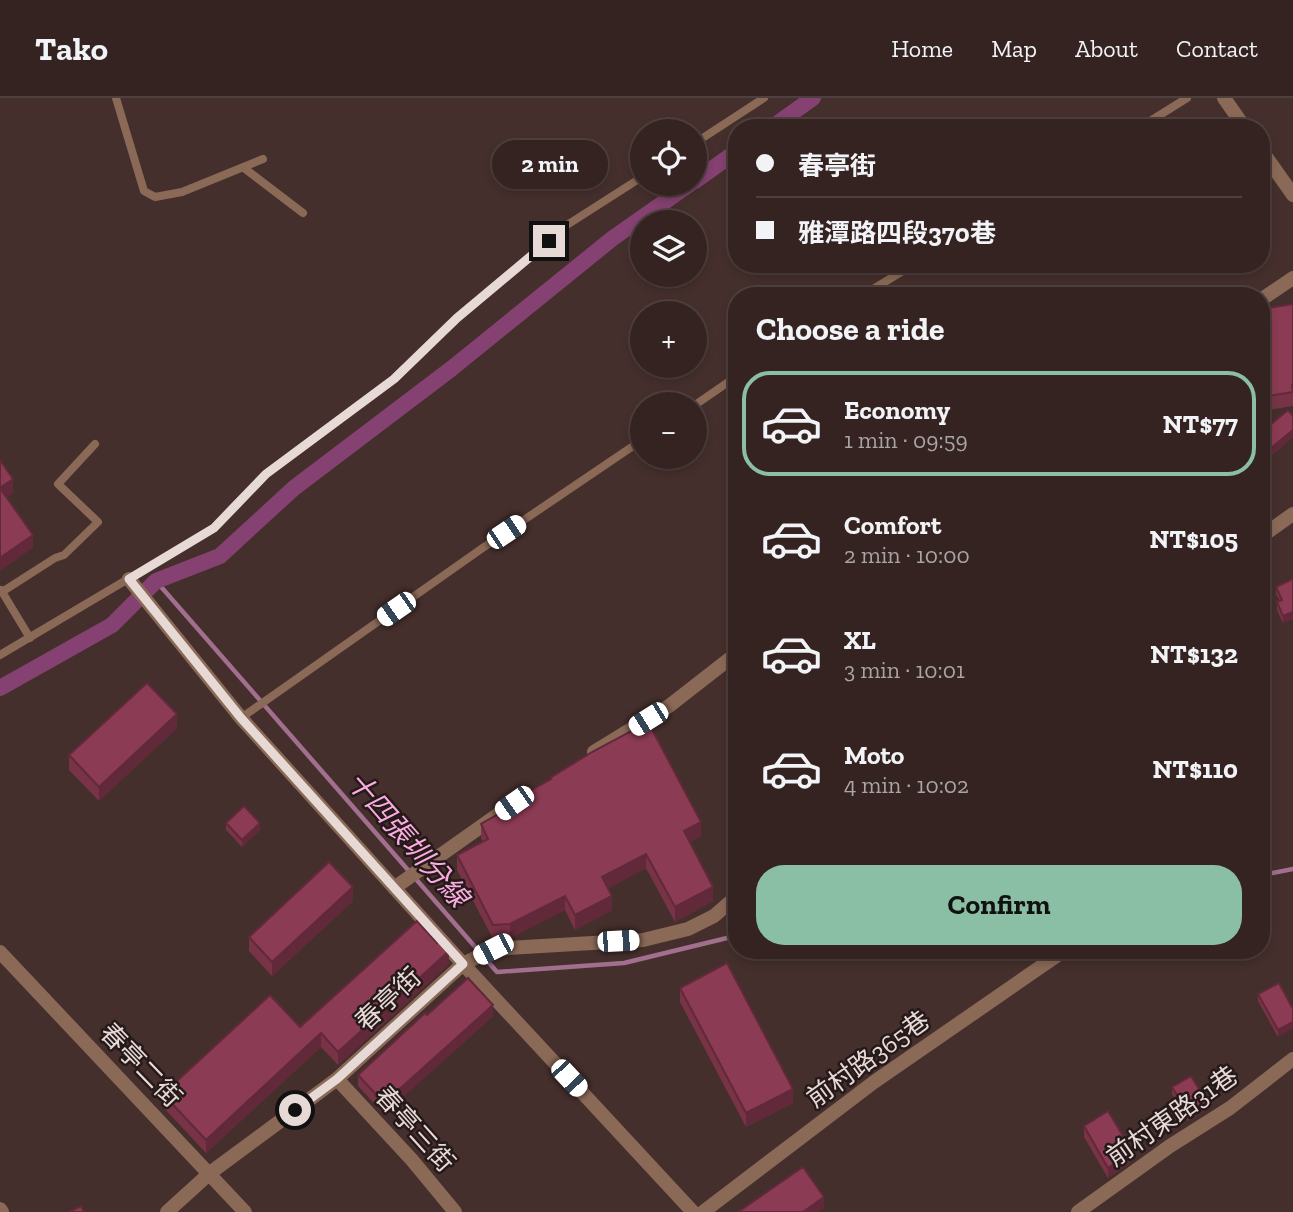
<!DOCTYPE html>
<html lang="en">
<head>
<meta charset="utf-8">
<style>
	body { margin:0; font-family:"Zilla Slab","Noto Sans TC",serif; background:#3f2f2e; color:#f1f3f6; height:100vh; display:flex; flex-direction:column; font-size:26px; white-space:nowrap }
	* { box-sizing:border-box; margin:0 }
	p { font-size:23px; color:#a9a4a5 }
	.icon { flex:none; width:38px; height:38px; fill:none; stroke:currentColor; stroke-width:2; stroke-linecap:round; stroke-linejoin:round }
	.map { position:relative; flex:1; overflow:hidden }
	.drawer { position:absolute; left:728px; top:189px; width:542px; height:672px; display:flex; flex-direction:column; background:#342321; border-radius:28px; box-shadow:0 4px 10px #0003,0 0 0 2px #4e403f }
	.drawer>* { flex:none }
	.guide { position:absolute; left:728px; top:21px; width:542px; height:154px; border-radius:28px; box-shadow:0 4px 10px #0003,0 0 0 2px #4e403f; display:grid; align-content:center; height:154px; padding:0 28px; background:#342321 }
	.buttons { position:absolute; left:630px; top:21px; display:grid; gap:14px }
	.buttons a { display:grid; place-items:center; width:77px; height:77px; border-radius:50%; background:#342321; box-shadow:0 4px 10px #0003,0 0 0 2px #4e403f; font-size:35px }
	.end { position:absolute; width:32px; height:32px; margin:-16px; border:9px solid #e7d9d6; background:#111; box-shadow:0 0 0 4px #111 }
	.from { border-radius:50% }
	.bubble { position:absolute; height:49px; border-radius:24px; background:#342321; box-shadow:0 4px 10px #0003,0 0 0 2px #4e403f; font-size:23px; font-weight:700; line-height:49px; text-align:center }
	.car { position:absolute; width:21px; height:42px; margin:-21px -10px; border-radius:9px; box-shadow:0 0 5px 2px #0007; background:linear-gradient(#fff 24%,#345 0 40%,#fff 0 76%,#345 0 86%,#fff 0) }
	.guide b { display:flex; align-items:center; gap:24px; height:66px; font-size:26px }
	.guide b+b { border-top:2px solid #4e403f }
	.guide i { width:18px; height:18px; background:#f1f3f6 }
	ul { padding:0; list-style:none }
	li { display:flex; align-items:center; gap:21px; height:105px; margin:0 14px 10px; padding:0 14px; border:4px solid transparent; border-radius:28px }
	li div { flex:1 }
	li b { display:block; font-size:26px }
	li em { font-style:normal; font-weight:700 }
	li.on { border-color:#8abfa5 }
	li>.icon { width:63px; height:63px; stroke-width:1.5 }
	h2 { padding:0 28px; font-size:32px; line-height:84px }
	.button { display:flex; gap:14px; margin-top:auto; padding:14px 28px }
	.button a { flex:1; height:80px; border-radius:28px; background:#8abfa5; color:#111; font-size:28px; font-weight:700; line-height:80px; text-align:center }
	header { display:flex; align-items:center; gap:42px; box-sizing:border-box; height:98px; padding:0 35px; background:#342321; border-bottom:2px solid #4e403f }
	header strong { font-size:33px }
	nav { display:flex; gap:38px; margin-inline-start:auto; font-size:24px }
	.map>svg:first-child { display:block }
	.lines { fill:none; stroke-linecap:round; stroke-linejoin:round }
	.stream { stroke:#a26f8f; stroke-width:4.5 }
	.canal { stroke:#854171; stroke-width:16 }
	.service { stroke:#8a6956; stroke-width:8 }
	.minor { stroke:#8a6956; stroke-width:14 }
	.tertiary { stroke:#8a6956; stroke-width:14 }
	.wall { fill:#783347 }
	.shaded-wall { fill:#61293a }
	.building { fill:#8b3b53; stroke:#61293a; stroke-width:2 }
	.route { stroke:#e7d9d6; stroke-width:9 }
	.labels { text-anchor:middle; stroke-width:5; stroke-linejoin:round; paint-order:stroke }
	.street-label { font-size:26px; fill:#e7d9d6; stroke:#251a19 }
	.water-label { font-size:28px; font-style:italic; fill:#faabe0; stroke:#251a19 }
</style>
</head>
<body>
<header>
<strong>Tako</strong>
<nav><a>Home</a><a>Map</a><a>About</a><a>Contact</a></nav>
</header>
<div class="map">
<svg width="1293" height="1114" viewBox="0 0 1293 1114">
	<rect width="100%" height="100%" fill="#452f2c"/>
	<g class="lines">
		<!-- stream -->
		<path class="stream" d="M156 483 497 874 624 865 727 840H737
			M1262 777 1293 771"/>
		<!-- canal -->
		<path class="canal" d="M771 30 813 0
			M695 83 737 53
			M0 590 112 527 156 483 220 458 294 390 451 271 613 140 690 86"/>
		<!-- service -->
		<path class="service" d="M116 0 144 93 155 99 182 94 263 61
			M1139 30 1187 0
			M695 45 764 0
			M244 70 303 115
			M862 198 914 166
			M695 307 737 278
			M1 492 30 540
			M2 494 55 460 64 457 98 424 58 386 95 346
			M0 557 214 430 266 376 394 281 457 220 567 127 642 79
			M241 620 484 449 642 342"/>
		<!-- minor -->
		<path class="minor" d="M1224 0 1245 30
			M1262 53 1293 97
			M1262 201 1293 180
			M1262 438 1293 416
			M129 481 241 620 463 866 693 1114
			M594 654 669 608 737 555
			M394 790 527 696
			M0 854 245 1114
			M337 981 412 1062 455 1114
			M167 1114 210 1075 337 981 463 866 493 851 643 842 688 831 714 818 737 798
			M703 1114 874 984 1065 852
			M1078 1114 1170 1048 1230 1010 1293 961"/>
		<!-- tertiary -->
		<path class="tertiary" d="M0 1111 2 1114"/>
	</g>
	<!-- wall -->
	<path class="wall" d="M1293 206V308L1262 313V211Z
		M1293 318V339L1271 358 1262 347V334Z
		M1293 481V521L1283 525 1277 512V504L1280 503 1276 496V489Z
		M177 630 99 703 69 672V657Z
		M550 680 701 738 690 744 713 803 675 824 646 770 608 790 612 812 575 832 565 812 510 840 493 841 457 772V757L483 744 481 740V726L514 707V703L550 682Z
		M226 725 260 732 242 749 226 732Z
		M353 803 272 878 249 853V839Z
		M449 866 338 967 321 949 206 1055 163 1009V996L300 929Z
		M1279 885 1278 939 1258 903V896Z
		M680 890 793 1005 746 1029 680 904Z
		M427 917 493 918 384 1016 358 988V977Z
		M1172 989 1207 1011 1188 1023 1172 996Z
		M1084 1028 1132 1063 1108 1080 1084 1039Z"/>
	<!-- shaded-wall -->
	<path class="shaded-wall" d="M1293 332V339L1271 358V350Z
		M13 381V395L0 404V390Z
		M33 437V450L0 473V460Z
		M1293 514V521L1283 525V518Z
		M177 616V630L99 703V689Z
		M701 724V738L684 747V733Z
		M260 725V732L242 749V742Z
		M646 756V770L602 794V779Z
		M353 789V803L272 878V864Z
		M713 789V803L675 824V809Z
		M565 798V812L510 840V826Z
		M612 798V812L575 832V817Z
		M449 853V866L338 967V954Z
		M493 907V918L384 1016V1005Z
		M1293 924V931L1278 939V932Z
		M321 935V949L206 1055V1042Z
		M793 991V1005L746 1029V1015Z
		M1207 1004V1011L1188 1023V1015Z
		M1132 1053V1063L1108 1080V1070Z
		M824 1099V1110L818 1114H803Z"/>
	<!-- building -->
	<path class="building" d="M1293 206V287H1292L1293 294 1262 299V211Z
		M1288 312 1293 318V332L1271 350 1262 339V334Z
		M0 362 13 381 0 390 33 437 0 460Z
		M1293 481V514L1283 518 1277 504 1282 502 1276 489Z
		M147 585 177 616 99 689 69 657Z
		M648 624 701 724 684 733 713 789 675 809 646 756 602 779 612 798 575 817 565 798 510 826 493 827 457 757 488 741 481 726 516 706 514 703 521 698 551 681 550 680 592 654Z
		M244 708 260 725 242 742 226 725Z
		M329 764 353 789 272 864 249 839Z
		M417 823 437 845 439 842 449 853 338 954 321 935 206 1042 163 996 270 897 300 929Z
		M727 865 793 991 746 1015 680 890Z
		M468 880 493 907 384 1005 358 977 425 915 427 917Z
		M1279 885 1293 911V924L1278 932 1258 896Z
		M1191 978 1207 1004 1188 1015 1172 989Z
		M1108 1013 1132 1053 1108 1070 1084 1028Z
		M803 1069 824 1099 803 1114H738Z
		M81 1108 84 1114H69Z"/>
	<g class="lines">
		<!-- route -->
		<path class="route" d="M295 1012 337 981 463 866 241 620 129 481 214 430 266 376 394 281 457 220 549 143"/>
	</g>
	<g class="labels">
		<!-- street labels -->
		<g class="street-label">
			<text transform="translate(388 901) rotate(-43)" y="9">春亭街</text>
			<text transform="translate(868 961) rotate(-36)" y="9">前村路365巷</text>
			<text transform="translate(141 967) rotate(46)" y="9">春亭二街</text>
			<text transform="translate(1172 1018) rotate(-35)" y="9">前村東路31巷</text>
			<text transform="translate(415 1031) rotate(48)" y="9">春亭三街</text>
		</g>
		<!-- water labels -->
		<g class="water-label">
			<text transform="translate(408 741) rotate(49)" y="10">十四張圳分線</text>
		</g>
	</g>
</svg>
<div class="buttons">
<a><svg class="icon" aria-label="locate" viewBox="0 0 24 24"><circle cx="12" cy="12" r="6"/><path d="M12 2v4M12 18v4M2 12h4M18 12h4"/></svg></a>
<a><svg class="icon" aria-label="layers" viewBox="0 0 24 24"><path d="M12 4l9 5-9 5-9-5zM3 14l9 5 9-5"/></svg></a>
<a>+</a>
<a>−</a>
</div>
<i class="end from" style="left:295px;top:1012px"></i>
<i class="end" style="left:549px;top:143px"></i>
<div class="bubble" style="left:492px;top:42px;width:116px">2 min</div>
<i class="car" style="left:506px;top:434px;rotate:56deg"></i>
<i class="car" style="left:396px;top:511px;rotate:235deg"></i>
<i class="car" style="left:648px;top:621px;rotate:238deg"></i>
<i class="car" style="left:514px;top:705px;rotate:235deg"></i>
<i class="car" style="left:618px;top:843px;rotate:87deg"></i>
<i class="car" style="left:493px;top:851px;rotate:243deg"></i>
<i class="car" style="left:569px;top:980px;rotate:137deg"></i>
<div class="guide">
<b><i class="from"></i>春亭街</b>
<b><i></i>雅潭路四段370巷</b>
</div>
<section class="drawer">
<h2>Choose a ride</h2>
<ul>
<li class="on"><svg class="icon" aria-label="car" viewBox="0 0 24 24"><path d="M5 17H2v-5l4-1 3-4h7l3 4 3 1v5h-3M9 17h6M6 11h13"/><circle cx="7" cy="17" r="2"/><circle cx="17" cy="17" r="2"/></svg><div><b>Economy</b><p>1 min · 09:59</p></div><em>NT$77</em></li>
<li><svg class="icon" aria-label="car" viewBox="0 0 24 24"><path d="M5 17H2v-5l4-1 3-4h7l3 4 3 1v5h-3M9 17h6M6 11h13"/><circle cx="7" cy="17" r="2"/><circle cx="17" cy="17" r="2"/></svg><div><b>Comfort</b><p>2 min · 10:00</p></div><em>NT$105</em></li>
<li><svg class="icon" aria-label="car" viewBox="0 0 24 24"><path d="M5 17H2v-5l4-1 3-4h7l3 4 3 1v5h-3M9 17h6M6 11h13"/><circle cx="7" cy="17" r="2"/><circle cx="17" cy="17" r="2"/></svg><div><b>XL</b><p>3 min · 10:01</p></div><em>NT$132</em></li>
<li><svg class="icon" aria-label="car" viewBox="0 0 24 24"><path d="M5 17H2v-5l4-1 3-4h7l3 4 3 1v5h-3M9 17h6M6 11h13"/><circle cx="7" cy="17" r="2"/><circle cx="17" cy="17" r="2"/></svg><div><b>Moto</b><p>4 min · 10:02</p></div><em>NT$110</em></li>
</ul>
<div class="button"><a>Confirm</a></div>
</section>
</div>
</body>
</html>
